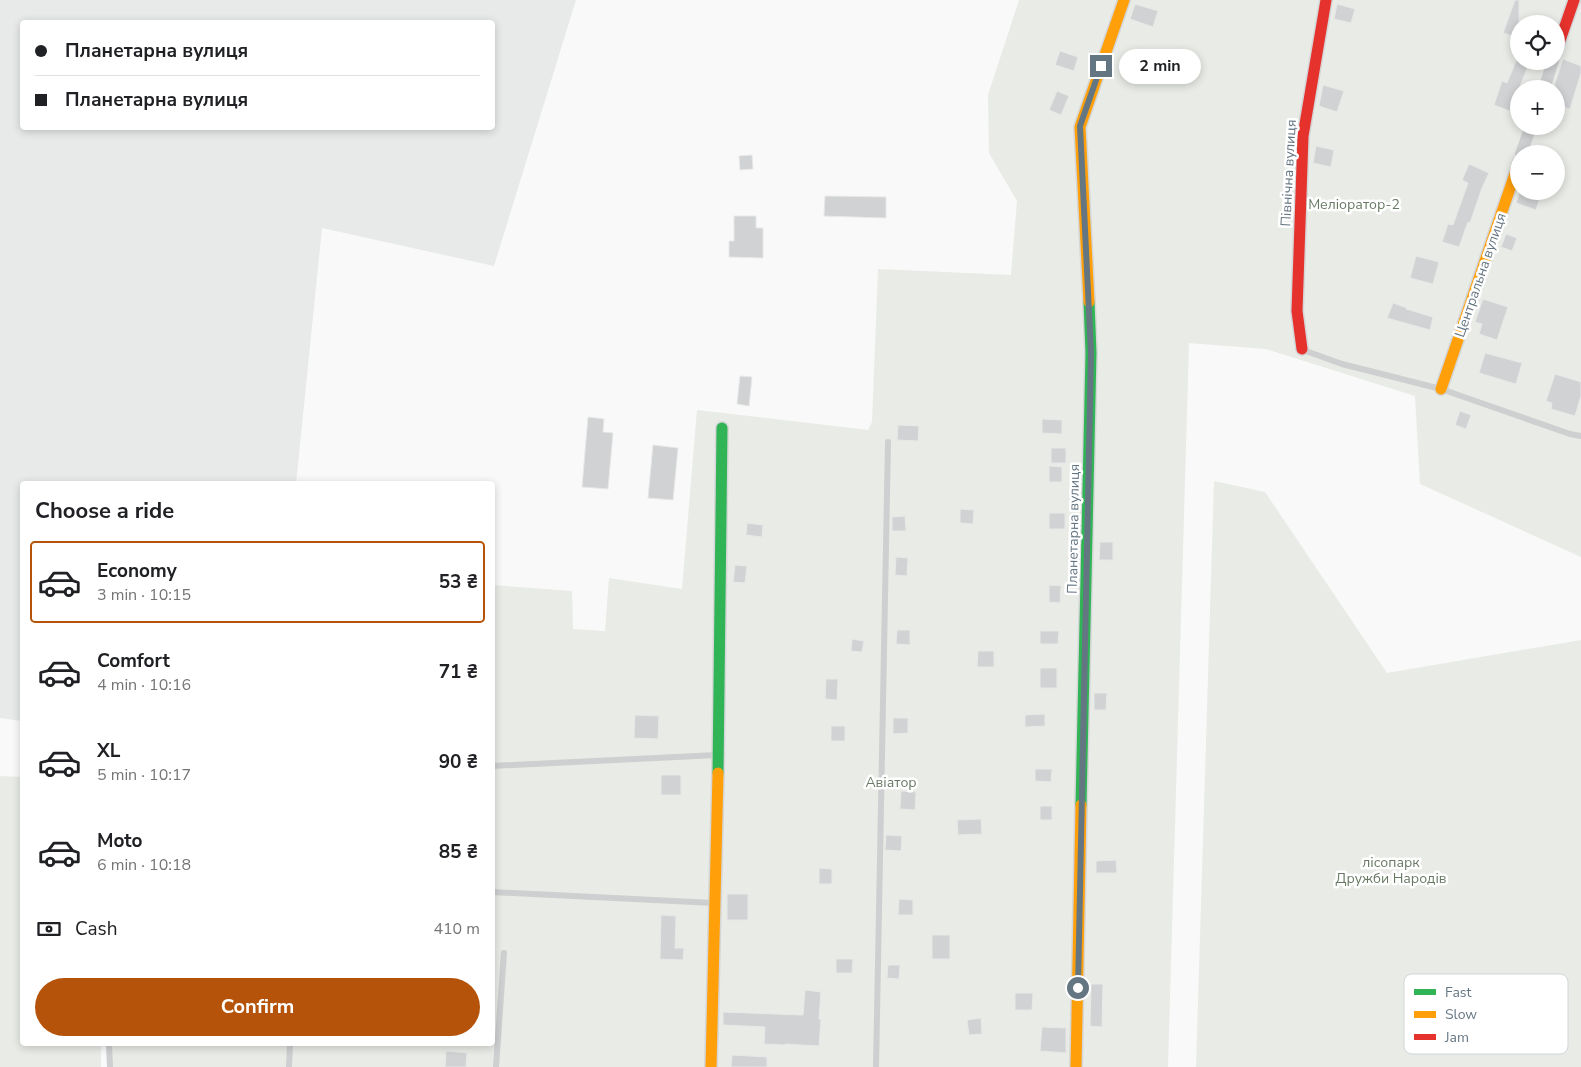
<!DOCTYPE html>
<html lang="en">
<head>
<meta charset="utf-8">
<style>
	body { margin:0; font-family:"Nunito Sans",sans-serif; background:#f2f2f2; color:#202124; height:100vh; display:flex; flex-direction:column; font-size:19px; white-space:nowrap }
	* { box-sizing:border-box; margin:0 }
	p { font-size:16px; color:#757577 }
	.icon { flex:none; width:28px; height:28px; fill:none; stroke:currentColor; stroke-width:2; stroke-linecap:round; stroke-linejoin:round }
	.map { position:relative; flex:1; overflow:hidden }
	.sheet { position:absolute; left:20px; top:481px; width:475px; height:565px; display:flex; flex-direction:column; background:#fff; border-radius:5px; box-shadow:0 2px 8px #0003 }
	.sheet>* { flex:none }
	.banner { position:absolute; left:20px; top:20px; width:475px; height:110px; border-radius:5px; box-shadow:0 2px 8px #0003; display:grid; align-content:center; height:110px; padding:0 15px; background:#fff }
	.tools { position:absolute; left:1510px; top:15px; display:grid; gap:10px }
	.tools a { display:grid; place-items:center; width:55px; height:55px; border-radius:50%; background:#fff; box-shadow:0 2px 8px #0003; font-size:25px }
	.end { position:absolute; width:22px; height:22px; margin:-11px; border:6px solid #657683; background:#fff; box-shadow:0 0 0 2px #fff }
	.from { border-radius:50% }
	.bubble { position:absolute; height:35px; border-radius:18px; background:#fff; box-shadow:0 2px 8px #0003; font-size:16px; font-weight:700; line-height:35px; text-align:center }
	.banner b { display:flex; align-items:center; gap:18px; height:48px; font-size:19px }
	.banner b+b { border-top:1px solid #e0e0e0 }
	.banner i { width:12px; height:12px; background:#202124 }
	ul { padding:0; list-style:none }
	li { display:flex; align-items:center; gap:15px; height:82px; margin:0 10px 8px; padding:0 5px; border:2px solid transparent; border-radius:5px }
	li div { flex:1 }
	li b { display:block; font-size:19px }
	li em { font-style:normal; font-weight:700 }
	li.selected { border-color:#b45309 }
	li>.icon { width:45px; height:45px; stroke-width:1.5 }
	h2 { padding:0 15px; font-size:22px; line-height:60px }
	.pay { display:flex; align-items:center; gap:12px; height:55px; padding:0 15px; font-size:19px }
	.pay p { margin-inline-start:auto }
	.primary-button { display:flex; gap:10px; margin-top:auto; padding:10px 15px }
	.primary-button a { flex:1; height:58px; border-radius:30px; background:#b45309; color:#fff; font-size:20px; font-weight:700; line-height:58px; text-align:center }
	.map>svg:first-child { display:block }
	.built { fill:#e8e9e9; fill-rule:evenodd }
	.green { fill:#e8ebe6; fill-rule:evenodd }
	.building { fill:#d0d2d3; stroke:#e8e8e8 }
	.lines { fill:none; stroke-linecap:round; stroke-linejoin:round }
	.fast-casing { stroke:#d5d6d7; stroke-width:14 }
	.slow-casing { stroke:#d5d6d7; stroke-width:14 }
	.jam-casing { stroke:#d5d6d7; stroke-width:14 }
	.lane { stroke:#cecfd0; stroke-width:6 }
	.street { stroke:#cecfd0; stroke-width:12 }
	.fast { stroke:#30b455; stroke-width:11 }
	.slow { stroke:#ff9f0a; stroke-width:11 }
	.jam { stroke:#e5322d; stroke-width:11 }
	.route { stroke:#657683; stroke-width:6 }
	.labels { text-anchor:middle; stroke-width:5; stroke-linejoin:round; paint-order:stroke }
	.street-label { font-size:14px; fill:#657683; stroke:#fff }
	.park-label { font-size:14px; fill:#687a64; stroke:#fff }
	.key { fill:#fff; stroke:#d1d6da; stroke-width:1 }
	.key-label { font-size:14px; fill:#657683 }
</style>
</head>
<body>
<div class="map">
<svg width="1581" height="1067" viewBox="0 0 1581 1067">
	<rect width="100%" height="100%" fill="#f9f9f9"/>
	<!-- built -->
	<path class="built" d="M0 0H576L494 266 322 228 296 484H22V721L0 718ZM22 22H492V128H22Z"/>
	<!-- green -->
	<path class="green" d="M1019 0H1581V557L1420 484 1415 396 1266 349 1189 343 1168 1067H109V1044H492L493 585 572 591 573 629 605 631 609 578 682 589 697 410 868 430 872 422 878 269 1011 275 1017 201 989 153 988 95ZM1519 24H1556V61H1519ZM1519 89H1556V126H1519ZM1519 154H1556V191H1519Z
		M1214 481 1265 492 1387 673 1581 640V1067H1196Z
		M0 776 22 777V1044H101V1067H0Z"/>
	<!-- building -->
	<path class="building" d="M1515 0H1519V38L1503 33Z
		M1135 4 1158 11 1153 27 1130 19Z
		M1337 4 1355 9 1351 23 1334 19Z
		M1060 51 1078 57 1074 71 1055 65Z
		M1518 56 1519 61H1530L1519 89V106L1512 104 1510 111 1494 105 1502 81 1507 83Z
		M1563 59 1581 66V73L1570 109 1556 105V89H1553Z
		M1323 85 1344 91 1337 112 1319 106Z
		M1057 91 1069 96 1061 115 1049 110Z
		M1316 146 1334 150 1331 167 1313 163Z
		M752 155 753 169 740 170 739 156Z
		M1469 164 1489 173 1482 188 1470 223 1468 222 1459 247 1442 242 1448 224 1453 225 1468 183 1462 180Z
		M1520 191H1542L1536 210 1516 203Z
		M825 196 886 197V218L824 216Z
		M734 216H756V228H763V258L729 257V241H734Z
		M1506 234 1517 238 1512 251 1501 247Z
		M1416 256 1439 262 1433 284 1410 278Z
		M1483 299 1508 307 1497 340 1479 334 1482 324 1475 322Z
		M1393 303 1407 308 1406 309 1433 317 1430 330 1387 318Z
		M1485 353 1522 363 1516 384 1479 373Z
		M1555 374 1581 382V396L1575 416 1551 409 1552 403 1546 401Z
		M740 376 752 377 749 406 737 404Z
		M1460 411 1471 415 1466 429 1455 425Z
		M588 417 604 419 603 432 613 433 608 489 582 487Z
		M1042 419 1062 420V434L1042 433Z
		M898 425 919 426 918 441 897 440Z
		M653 445 678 448 673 500 648 498Z
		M1051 448H1066V463H1051Z
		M1049 466 1062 467V482H1049Z
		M960 509 974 510 973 524 960 523Z
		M1049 513H1065V529H1049Z
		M905 516 906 531H892V517Z
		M747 523 763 525 762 537 746 535Z
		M1100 542H1113V560H1099Z
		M896 557 908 558 907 576 895 575Z
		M735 565 747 566 745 583 733 582Z
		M1049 585 1061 586 1060 603 1049 602Z
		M897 630H910V645L896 644Z
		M1040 631H1059L1058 644H1040Z
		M852 639 864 641 862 652 851 651Z
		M978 651H994V667H977Z
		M1040 668H1057V688H1040Z
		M826 679H838L837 700 825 699Z
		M1094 693H1107L1106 710H1094Z
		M1045 714V726L1025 727V715Z
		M635 715 659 716 658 739 634 738Z
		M893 718H908V733L893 734Z
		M831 726H845V741H831Z
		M1035 769H1052L1051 782 1035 781Z
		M661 775H681V795H661Z
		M901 791 916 792 915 810 900 809Z
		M1040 806H1052V820H1040Z
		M981 819 982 834 958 835 957 820Z
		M886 835 902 836 901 851 885 850Z
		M1116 860 1117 873H1096V861Z
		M819 868 832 869V884H819Z
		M727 894H748V920H727Z
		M899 899 913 900V915H898Z
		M661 915 676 916 675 948H684L683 960 660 959Z
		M932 935H950V959H932Z
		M836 959H853L852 973H836Z
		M888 965H900L899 979 887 978Z
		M1091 984H1103L1102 1027 1090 1026Z
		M805 990 821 992 819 1019H821L819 1046 785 1044V1045L764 1044 765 1027 723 1025V1012L803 1015Z
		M1015 993H1033L1032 1010H1015Z
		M981 1018 982 1034 969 1035 967 1020Z
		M1042 1027 1066 1028V1053L1040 1051Z
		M446 1051 467 1053 466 1067H445Z
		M732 1055 767 1057V1067H731Z"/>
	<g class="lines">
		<defs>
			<path id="fast" d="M718 773 722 428
				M1081 805 1091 353 1089 302"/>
			<path id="slow" d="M1089 302 1080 127 1124 0
				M1441 389 1519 162
				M711 1067 718 773
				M1076 1067 1081 805"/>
			<path id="jam" d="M1556 52 1574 0
				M1302 349 1297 311 1303 136 1326 0"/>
		</defs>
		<!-- fast casing -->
		<use href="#fast" class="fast-casing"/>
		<!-- slow casing -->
		<use href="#slow" class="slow-casing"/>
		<!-- jam casing -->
		<use href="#jam" class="jam-casing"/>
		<!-- lane -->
		<path class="lane" d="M1303 350 1342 364 1441 389 1570 434 1581 436
			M492 766 717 755
			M492 892 714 903
			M109 1044 110 1067
			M289 1067 290 1044
			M496 1067 504 953
			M876 1067 888 442"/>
		<!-- street -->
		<path class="street" d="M1544 89 1553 61
			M1521 154 1531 126"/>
		<!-- fast -->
		<use href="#fast" class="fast"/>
		<!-- slow -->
		<use href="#slow" class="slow"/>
		<!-- jam -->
		<use href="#jam" class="jam"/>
	</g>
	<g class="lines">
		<!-- route -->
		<path class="route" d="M1078 988 1091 353 1080 126 1101 66"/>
	</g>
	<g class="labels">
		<!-- street labels -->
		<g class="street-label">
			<text transform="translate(1288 173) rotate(-87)" y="5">Північна вулиця</text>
			<text transform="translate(1480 275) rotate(-71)" y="5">Центральна вулиця</text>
			<text transform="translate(1073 529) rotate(-89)" y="5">Планетарна вулиця</text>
		</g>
		<!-- park labels -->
		<g class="park-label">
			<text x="1354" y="209">Меліоратор-2</text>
			<text x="891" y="787">Авіатор</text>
			<text x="1391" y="867">лісопарк<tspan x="1391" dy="16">Дружби Народів</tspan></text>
		</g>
	</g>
	<!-- legend -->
	<rect x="1404" y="974" width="164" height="80" rx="8" class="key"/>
	<rect x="1414" y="989" width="22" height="6" fill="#30b455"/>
	<rect x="1414" y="1011" width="22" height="7" fill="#ff9f0a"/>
	<rect x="1414" y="1034" width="22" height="6" fill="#e5322d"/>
	<g class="key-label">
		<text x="1445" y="997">Fast</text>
		<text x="1445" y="1019">Slow</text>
		<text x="1445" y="1042">Jam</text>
	</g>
</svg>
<div class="tools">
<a><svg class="icon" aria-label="locate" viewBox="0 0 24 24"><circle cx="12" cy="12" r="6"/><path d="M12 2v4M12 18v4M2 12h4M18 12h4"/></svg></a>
<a>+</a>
<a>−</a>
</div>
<i class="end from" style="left:1078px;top:988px"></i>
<i class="end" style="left:1101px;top:66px"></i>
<div class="bubble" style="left:1119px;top:49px;width:82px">2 min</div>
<div class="banner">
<b><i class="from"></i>Планетарна вулиця</b>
<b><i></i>Планетарна вулиця</b>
</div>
<section class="sheet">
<h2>Choose a ride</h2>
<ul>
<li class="selected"><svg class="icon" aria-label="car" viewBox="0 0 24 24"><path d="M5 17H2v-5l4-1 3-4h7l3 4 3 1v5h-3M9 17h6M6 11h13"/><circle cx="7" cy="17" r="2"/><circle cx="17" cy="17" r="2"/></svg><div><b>Economy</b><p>3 min · 10:15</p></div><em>53 ₴</em></li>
<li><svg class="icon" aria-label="car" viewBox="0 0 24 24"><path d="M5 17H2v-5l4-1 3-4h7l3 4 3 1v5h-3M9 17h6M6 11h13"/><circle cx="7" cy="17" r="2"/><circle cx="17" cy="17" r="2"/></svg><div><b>Comfort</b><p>4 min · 10:16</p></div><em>71 ₴</em></li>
<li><svg class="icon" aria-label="car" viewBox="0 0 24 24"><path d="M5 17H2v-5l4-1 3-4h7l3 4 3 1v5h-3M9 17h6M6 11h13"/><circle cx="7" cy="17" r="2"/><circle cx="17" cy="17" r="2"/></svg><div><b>XL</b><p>5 min · 10:17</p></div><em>90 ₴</em></li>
<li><svg class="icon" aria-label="car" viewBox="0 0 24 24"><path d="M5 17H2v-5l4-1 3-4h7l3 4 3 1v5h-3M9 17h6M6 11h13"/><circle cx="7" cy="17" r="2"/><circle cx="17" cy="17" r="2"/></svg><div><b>Moto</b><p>6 min · 10:18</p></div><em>85 ₴</em></li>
</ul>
<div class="pay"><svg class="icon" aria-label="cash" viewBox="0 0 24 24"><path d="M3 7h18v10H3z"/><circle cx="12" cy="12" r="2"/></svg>Cash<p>410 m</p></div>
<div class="primary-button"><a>Confirm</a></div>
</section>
</div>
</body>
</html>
